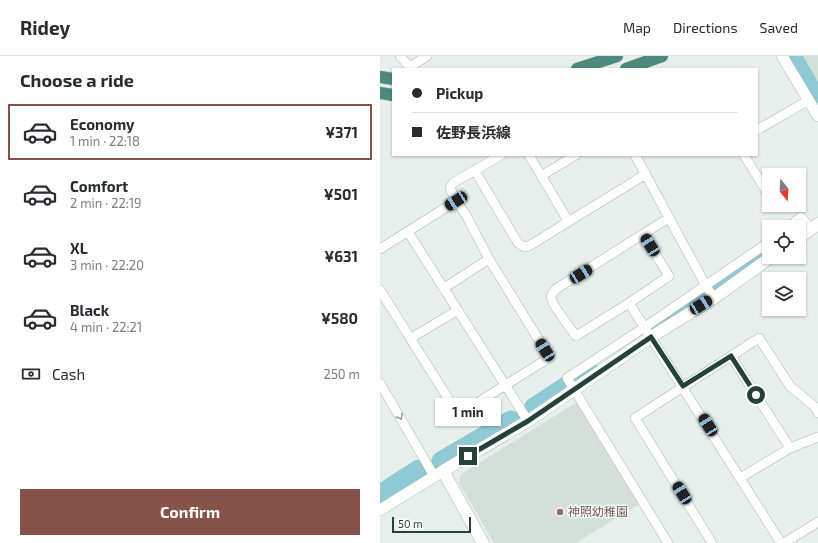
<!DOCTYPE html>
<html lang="en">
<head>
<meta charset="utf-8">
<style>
	body { margin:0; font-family:"Exo 2","Noto Sans JP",sans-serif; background:#f7f7f7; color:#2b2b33; height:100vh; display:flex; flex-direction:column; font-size:15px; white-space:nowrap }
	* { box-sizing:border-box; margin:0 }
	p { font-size:13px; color:#7c7c81 }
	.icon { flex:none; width:22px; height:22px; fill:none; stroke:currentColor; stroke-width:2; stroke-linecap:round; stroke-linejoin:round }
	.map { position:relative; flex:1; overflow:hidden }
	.details { display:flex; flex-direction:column; background:#fff; width:380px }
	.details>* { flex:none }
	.hud { position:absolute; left:12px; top:12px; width:366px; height:88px; border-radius:0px; box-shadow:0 1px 3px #0004; display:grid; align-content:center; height:88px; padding:0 20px; background:#fff }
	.needle { width:26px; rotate:162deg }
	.controls { position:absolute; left:382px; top:112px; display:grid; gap:8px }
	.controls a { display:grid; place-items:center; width:44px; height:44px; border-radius:0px; background:#fff; box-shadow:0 1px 3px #0004; font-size:20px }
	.scale { position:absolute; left:12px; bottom:10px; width:79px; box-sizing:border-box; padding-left:4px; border:2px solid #24423a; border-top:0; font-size:11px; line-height:14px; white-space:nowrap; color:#24423a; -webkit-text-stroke:3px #f7fbf9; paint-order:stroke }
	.end { position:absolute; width:18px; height:18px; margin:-9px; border:5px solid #24423a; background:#fff; box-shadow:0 0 0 2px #fff }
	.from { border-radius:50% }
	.bubble { position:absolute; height:28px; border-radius:0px; background:#fff; box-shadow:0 1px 3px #0004; font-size:13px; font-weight:700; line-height:28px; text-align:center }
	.car { position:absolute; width:12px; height:24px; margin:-12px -6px; border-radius:5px; box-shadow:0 0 3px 1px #0007; background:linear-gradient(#222 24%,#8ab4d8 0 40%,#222 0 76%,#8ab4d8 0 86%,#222 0) }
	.hud b { display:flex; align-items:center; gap:14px; height:38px; font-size:15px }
	.hud b+b { border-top:1px solid #e1e1e2 }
	.hud i { width:10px; height:10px; background:#2b2b33 }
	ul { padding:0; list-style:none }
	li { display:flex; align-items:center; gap:12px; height:56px; margin:0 8px 6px; padding:0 12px; border:2px solid transparent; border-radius:0px }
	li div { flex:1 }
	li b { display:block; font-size:15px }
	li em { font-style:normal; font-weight:700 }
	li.active { border-color:#855347 }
	li>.icon { width:36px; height:36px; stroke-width:1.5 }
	h2 { padding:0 20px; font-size:18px; line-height:48px }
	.pay { display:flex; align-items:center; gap:10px; height:44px; padding:0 20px; font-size:15px }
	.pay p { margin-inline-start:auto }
	.cta { display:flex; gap:8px; margin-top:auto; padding:8px 20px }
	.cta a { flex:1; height:46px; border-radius:0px; background:#855347; color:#fff; font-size:16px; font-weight:700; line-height:46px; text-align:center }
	header { display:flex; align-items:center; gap:24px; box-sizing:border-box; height:56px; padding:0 20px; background:#fff; border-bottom:1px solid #e1e1e2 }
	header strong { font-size:19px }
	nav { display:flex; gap:22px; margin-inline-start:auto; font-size:14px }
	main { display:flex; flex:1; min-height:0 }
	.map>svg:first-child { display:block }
	.built { fill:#d4dfda }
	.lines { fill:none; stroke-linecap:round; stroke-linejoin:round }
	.river { stroke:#8ec9d4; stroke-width:19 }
	.minor-casing { stroke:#a8b8b2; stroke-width:10 }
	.tertiary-casing { stroke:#a8b8b2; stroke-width:12 }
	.secondary-casing { stroke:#a4bbb3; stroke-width:13 }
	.trunk-casing { stroke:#c2cac8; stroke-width:13 }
	.minor { stroke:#fff; stroke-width:9 }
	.tertiary { stroke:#fff; stroke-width:11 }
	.secondary { stroke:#fff; stroke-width:12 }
	.trunk { stroke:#4c8a7c; stroke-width:12 }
	.oneway { stroke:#92a09c }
	.route { stroke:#24423a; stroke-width:5 }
	.education-dot { fill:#8d6e63; stroke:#f7fbf9; stroke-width:1.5 }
	.labels { text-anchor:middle; stroke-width:3; stroke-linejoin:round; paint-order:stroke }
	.education-label { font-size:12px; fill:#785e54; stroke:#f7fbf9; text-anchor:start }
</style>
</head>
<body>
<header>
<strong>Ridey</strong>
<nav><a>Map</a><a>Directions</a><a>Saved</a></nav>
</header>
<main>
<section class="details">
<h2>Choose a ride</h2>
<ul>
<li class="active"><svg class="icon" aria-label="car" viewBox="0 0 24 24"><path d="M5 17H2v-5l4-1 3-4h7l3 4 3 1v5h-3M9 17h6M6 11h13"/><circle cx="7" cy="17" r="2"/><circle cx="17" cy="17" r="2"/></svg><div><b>Economy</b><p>1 min · 22:18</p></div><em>¥371</em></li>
<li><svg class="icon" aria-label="car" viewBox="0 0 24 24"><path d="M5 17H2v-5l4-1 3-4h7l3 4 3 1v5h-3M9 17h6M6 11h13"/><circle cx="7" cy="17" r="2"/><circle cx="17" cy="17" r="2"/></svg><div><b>Comfort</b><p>2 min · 22:19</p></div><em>¥501</em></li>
<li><svg class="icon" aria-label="car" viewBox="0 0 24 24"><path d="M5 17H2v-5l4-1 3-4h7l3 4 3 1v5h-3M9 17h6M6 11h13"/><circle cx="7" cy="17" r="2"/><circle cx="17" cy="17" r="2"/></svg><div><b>XL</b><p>3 min · 22:20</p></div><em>¥631</em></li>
<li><svg class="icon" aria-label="car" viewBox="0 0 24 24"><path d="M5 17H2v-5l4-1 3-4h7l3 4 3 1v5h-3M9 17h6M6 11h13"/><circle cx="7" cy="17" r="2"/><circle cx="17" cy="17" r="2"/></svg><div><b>Black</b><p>4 min · 22:21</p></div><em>¥580</em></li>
</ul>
<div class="pay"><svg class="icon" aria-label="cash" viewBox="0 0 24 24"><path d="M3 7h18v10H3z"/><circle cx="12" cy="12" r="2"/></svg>Cash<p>250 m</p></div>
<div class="cta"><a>Confirm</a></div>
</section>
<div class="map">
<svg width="438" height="487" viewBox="0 0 438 487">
	<rect width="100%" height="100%" fill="#e6efeb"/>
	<!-- built -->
	<path class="built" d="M416 0H438V37Z
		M199 345 261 447 196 487H114L79 427 81 418Z"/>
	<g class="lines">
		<!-- river -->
		<path class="river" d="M412 0 438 45
			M419 172 422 170
			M278 269 389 193
			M154 351 209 315
			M61 405 131 364
			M0 438 39 413"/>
		<defs>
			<path id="minor" d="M20 0 28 9H33L47 0
				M377 74 429 44
				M149 99 188 165
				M255 99 326 230 334 242
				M364 99 386 135
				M95 115 138 187 144 191 149 190 266 118
				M161 120 196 99
				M408 171 421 161 431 173
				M28 176 148 365
				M263 178 289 220 249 247 196 280C191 273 171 248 171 241 171 238 174 236 176 233Z
				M263 178 289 162
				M0 193 76 145
				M64 232 109 203
				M0 234 76 355H84L164 305 166 302 165 294 109 203 86 159 76 145 70 132 73 127 121 99
				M249 247 401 487
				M31 282 78 254
				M351 300 410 392
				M0 327 54 420
				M360 422 410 392 438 381
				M288 487 187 322 265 271 389 186
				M332 487 255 362 379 282 410 330 435 351 438 357
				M404 487 438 466"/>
			<path id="tertiary" d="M402 0 438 60
				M0 454 63 415"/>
			<path id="secondary" d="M419 182 438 168
				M103 487 63 415 148 365 271 281 334 242 391 201"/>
			<path id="trunk" d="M197 13 237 0
				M246 13 282 0
				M0 21 13 23
				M0 37 13 39"/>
		</defs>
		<!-- minor casing -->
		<use href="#minor" class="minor-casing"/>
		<!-- tertiary casing -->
		<use href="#tertiary" class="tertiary-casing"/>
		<!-- secondary casing -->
		<use href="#secondary" class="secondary-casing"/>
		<!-- trunk casing -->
		<use href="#trunk" class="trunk-casing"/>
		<!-- minor -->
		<use href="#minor" class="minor"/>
		<!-- tertiary -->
		<use href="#tertiary" class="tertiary"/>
		<!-- secondary -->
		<use href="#secondary" class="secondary"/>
		<!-- trunk -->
		<use href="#trunk" class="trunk"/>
	</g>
	<!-- one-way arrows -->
	<defs><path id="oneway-chevron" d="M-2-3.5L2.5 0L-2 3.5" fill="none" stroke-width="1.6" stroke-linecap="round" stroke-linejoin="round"/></defs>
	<use class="oneway" href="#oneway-chevron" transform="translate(20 361) rotate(60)"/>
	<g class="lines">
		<!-- route -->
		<path class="route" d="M88 400 148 365 271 281 303 330 351 300 376 339"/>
	</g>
	<!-- markers -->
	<circle class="education-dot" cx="180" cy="456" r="4"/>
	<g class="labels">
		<!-- education labels -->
		<g class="education-label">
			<text x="188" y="460">神照幼稚園</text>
		</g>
	</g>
</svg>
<div class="controls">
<a><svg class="needle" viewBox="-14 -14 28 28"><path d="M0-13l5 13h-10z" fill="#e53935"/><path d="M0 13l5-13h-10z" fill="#7c7c81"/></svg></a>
<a><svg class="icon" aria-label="locate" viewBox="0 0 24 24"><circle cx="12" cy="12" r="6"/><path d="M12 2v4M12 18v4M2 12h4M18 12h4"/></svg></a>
<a><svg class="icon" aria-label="layers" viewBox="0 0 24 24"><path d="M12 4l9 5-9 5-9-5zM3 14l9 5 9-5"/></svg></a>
</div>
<div class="scale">50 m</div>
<i class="end from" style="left:376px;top:339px"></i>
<i class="end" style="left:88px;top:400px"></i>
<div class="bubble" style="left:55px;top:342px;width:66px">1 min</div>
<i class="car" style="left:76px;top:145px;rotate:237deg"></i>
<i class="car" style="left:270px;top:189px;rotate:328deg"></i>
<i class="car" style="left:201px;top:218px;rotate:58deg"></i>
<i class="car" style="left:321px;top:249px;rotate:58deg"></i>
<i class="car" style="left:165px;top:294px;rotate:328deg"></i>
<i class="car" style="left:328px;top:369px;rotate:328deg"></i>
<i class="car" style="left:302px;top:437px;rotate:328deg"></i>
<div class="hud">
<b><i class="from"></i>Pickup</b>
<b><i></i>佐野長浜線</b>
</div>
</div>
</main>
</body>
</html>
